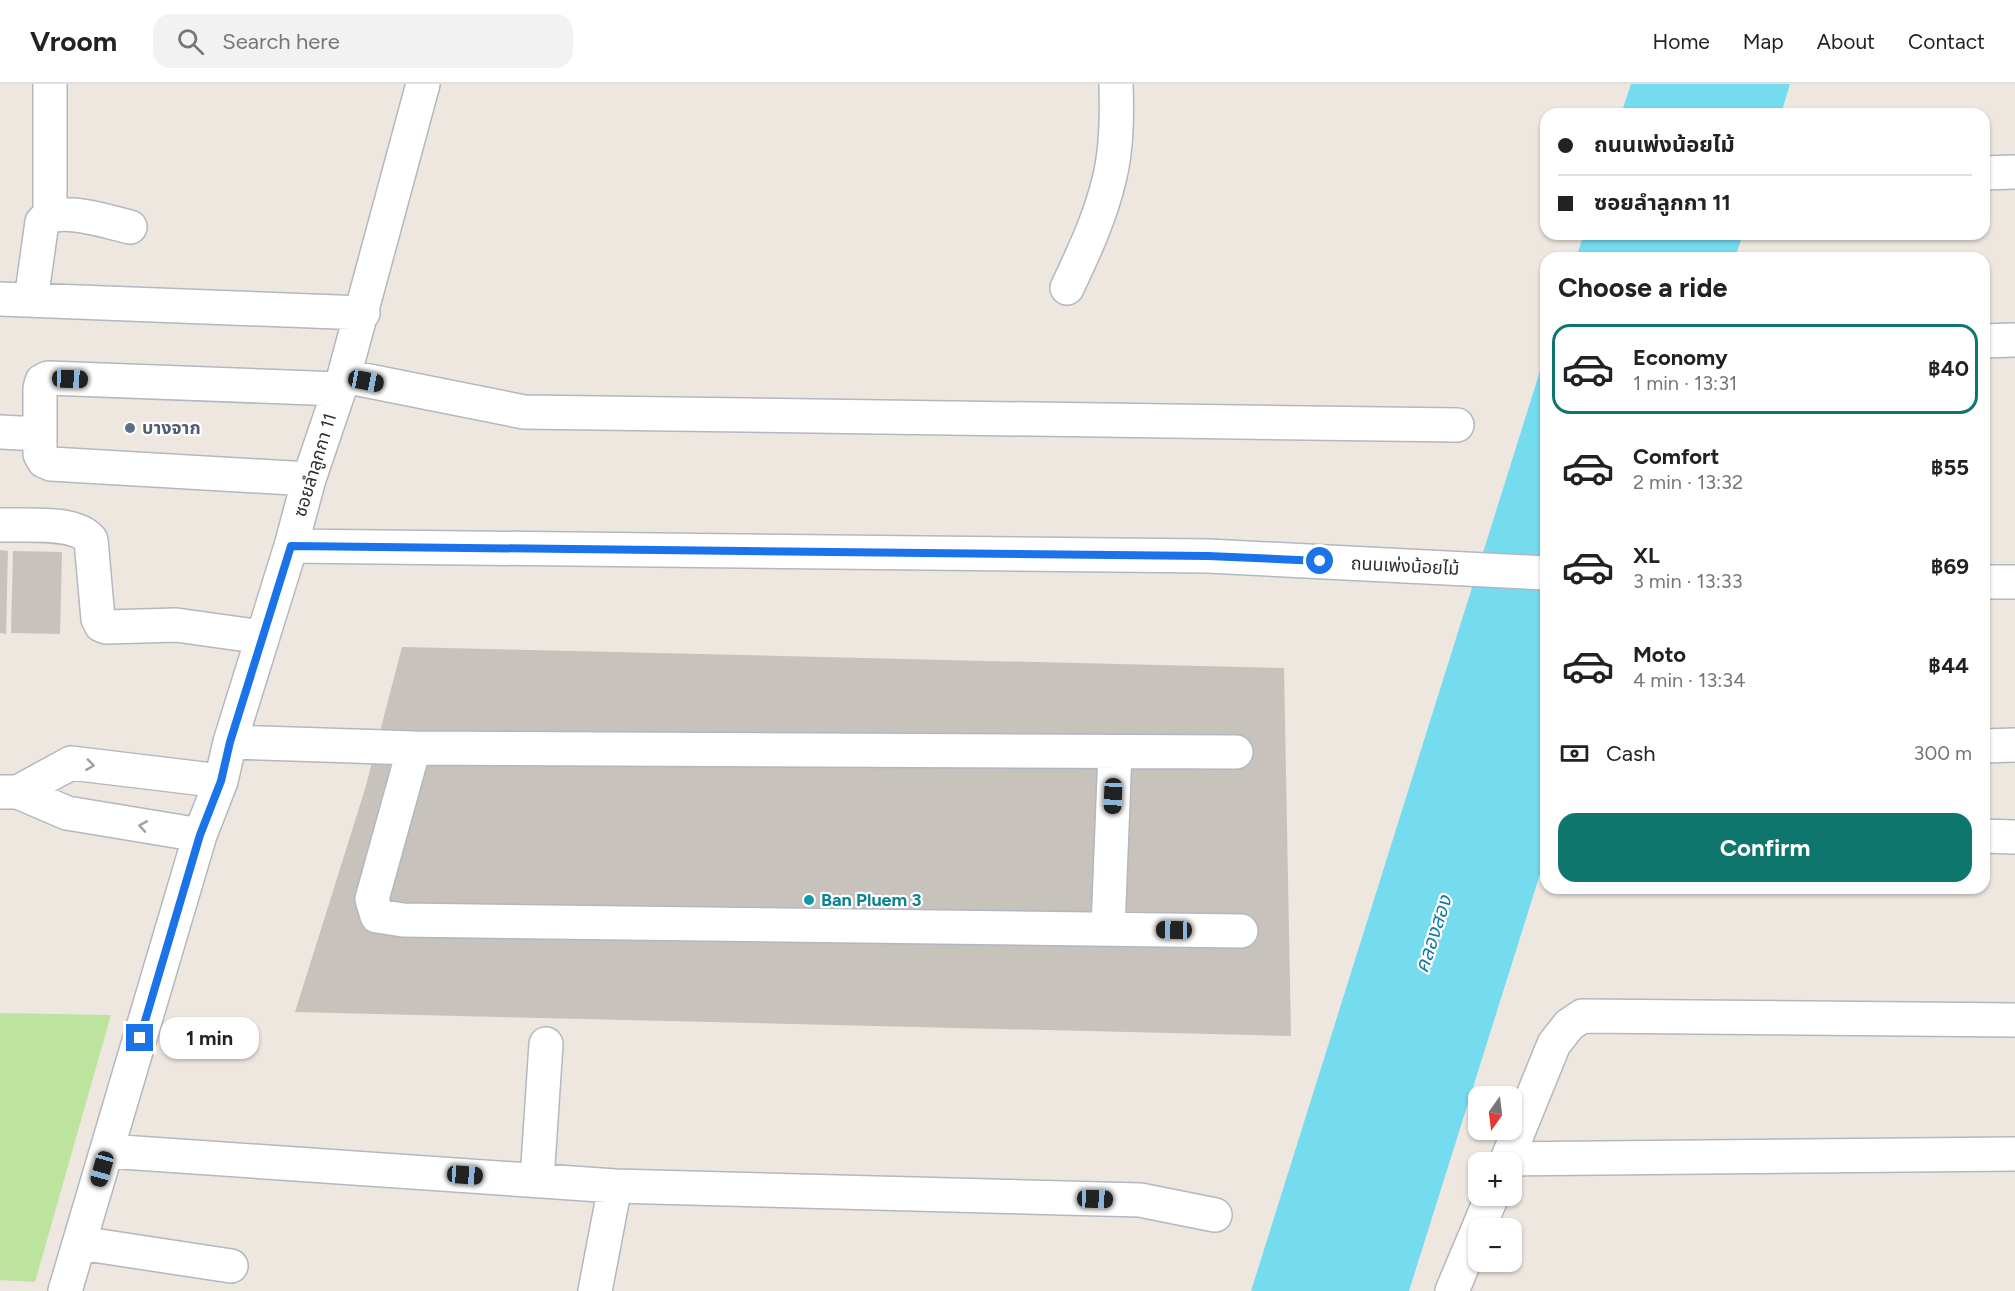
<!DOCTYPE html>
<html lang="en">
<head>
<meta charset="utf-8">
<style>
	body { margin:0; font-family:Figtree,"Noto Sans Thai",sans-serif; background:#f2f2f2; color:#222; height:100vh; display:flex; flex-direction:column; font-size:22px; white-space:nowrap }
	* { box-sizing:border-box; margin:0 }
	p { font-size:20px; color:#767676 }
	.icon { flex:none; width:33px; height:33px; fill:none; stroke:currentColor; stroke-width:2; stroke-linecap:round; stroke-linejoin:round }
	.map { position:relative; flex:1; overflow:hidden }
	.panel { position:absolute; left:1540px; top:168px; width:450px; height:642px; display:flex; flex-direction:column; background:#fff; border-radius:18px; box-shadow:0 2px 4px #0004 }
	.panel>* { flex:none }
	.banner { position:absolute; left:1540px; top:24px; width:450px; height:132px; border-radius:18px; box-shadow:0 2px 4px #0004; display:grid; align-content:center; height:132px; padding:0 18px; background:#fff }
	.needle { width:39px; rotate:194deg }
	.fabs { position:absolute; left:1468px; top:1002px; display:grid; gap:12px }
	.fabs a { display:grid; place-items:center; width:54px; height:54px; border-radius:12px; background:#fff; box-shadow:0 2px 4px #0004; font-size:30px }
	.end { position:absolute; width:27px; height:27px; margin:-14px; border:8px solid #1a73e8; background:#fff; box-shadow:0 0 0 3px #fff }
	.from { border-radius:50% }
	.bubble { position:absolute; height:42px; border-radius:18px; background:#fff; box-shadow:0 2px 4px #0004; font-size:20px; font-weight:700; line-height:42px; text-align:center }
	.car { position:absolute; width:18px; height:36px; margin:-18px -9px; border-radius:8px; box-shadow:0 0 4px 2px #0007; background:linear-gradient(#222 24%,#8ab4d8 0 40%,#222 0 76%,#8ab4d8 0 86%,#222 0) }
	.banner b { display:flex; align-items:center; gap:21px; height:57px; font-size:22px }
	.banner b+b { border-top:2px solid #e0e0e0 }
	.banner i { width:15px; height:15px; background:#222 }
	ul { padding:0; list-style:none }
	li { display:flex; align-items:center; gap:18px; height:90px; margin:0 12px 9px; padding:0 6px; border:3px solid transparent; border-radius:18px }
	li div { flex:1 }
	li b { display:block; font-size:22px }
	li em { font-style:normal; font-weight:700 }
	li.selected { border-color:#0f766e }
	li>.icon { width:54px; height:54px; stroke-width:1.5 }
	h2 { padding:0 18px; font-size:27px; line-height:72px }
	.pay { display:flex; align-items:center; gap:15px; height:66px; padding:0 18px; font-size:22px }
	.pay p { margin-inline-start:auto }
	.primary-button { display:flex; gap:12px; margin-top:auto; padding:12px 18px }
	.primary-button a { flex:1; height:69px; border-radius:18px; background:#0f766e; color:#fff; font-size:24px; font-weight:700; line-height:69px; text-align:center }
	header { display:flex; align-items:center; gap:36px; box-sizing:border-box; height:84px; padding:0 30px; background:#fff; border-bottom:2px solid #e0e0e0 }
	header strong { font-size:28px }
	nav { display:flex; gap:33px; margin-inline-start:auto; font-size:21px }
	.search { width:420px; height:54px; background:#f2f2f2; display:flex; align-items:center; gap:15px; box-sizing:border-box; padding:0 21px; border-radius:18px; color:#767676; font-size:22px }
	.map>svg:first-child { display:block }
	.green { fill:#bde49e }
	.water { fill:#75dbef }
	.building { fill:#c7c2bb }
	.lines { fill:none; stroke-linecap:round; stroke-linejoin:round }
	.minor-casing { stroke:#b3b7c0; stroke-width:36 }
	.minor { stroke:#fff; stroke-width:33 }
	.oneway { stroke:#a0a0a0 }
	.route { stroke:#1a73e8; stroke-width:8 }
	.service-dot { fill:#5c6f8a; stroke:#fff; stroke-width:2 }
	.culture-dot { fill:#0f9aa8; stroke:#fff; stroke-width:2 }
	.labels { text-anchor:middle; stroke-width:4.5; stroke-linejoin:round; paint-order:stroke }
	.service-label { font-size:18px; font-weight:bold; fill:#4e5e75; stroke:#fff; text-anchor:start }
	.street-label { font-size:18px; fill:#2d2d2d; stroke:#fff }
	.culture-label { font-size:18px; font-weight:bold; fill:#0d838f; stroke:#fff; text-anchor:start }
	.water-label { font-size:20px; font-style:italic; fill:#0f7da0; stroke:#fff }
</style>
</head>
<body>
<header>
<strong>Vroom</strong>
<div class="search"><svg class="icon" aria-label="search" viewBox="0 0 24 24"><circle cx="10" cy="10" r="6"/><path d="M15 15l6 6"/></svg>Search here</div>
<nav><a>Home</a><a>Map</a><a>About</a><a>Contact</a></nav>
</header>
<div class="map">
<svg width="2015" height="1207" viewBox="0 0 2015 1207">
	<rect width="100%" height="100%" fill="#eee7e0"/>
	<!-- green -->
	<path class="green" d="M0 929 111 931 35 1198 0 1196Z"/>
	<!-- water -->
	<path class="water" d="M1631 0H1790L1781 30H1621Z
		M1584 150H1743L1735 174H1576Z
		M1546 268V771L1409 1207H1251Z"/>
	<!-- building -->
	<path class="building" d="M0 466 8 467 6 550 0 549Z
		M13 467 62 468 60 550 11 549Z
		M402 563 1284 584 1291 952 295 928 365 705Z"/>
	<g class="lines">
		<defs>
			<path id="minor" d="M1984 89 2015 88
				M50 132V0
				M1067 204C1084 168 1101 132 1110 92 1117 62 1117 31 1116 0
				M0 215 363 229
				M31 216 42 138C58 121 108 138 130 143
				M1984 257 2015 256
				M344 292 524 328 1457 341
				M0 348 40 350
				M309 395 51 380 44 377 40 370V304L42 297 48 294 339 305
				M0 441C25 442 75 436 91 456L98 535 101 541 106 543 176 541 262 553
				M291 462 1208 472 1546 489
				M1984 498H2015
				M230 658 414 664 1236 668
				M1984 662 2015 661
				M414 664 372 815 377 832 403 836 1241 847
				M2 708H18L67 729 200 751
				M18 708 71 679 221 697
				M1984 752 2015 753
				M1108 845 1115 668
				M107 1067 615 1102 1140 1116 1215 1131
				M1507 1075 2015 1070
				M1506 1078 1554 960 1569 941 1582 932 2015 936
				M537 1096 546 960
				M80 1159 231 1182
				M65 1207 200 751 221 697 230 658 291 462 309 395 344 292 423 0
				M595 1207 615 1102
				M1452 1207 1492 1112"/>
		</defs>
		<!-- minor casing -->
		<use href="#minor" class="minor-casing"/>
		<!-- minor -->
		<use href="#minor" class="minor"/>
	</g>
	<!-- one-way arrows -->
	<defs><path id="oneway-chevron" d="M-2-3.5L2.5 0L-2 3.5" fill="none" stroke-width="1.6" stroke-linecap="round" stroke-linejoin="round" transform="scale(1.5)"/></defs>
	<g class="oneway">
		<use href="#oneway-chevron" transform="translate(90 681) rotate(7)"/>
		<use href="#oneway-chevron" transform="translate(143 742) rotate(-170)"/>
	</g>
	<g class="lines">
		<!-- route -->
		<path class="route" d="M140 954 200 751 221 697 230 658 291 462 1208 472 1320 477"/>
	</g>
	<!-- markers -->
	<circle class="service-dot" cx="130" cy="344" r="6"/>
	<circle class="culture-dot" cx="809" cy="816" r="6"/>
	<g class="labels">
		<!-- service labels -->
		<g class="service-label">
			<text x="142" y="350">บางจาก</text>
		</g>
		<!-- street labels -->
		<g class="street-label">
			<text transform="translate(315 381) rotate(-73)" y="6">ซอยลำลูกกา 11</text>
			<text transform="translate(1405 482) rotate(3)" y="6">ถนนเพ่งน้อยไม้</text>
		</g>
		<!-- culture labels -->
		<g class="culture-label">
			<text x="821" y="822">Ban Pluem 3</text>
		</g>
		<!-- water labels -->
		<g class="water-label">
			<text transform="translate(1433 850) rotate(-72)" y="7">คลองสอง</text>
		</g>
	</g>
</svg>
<div class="fabs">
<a><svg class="needle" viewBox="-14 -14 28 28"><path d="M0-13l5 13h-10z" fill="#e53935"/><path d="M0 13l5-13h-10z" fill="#767676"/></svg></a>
<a>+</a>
<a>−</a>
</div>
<i class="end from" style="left:1320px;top:477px"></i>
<i class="end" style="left:140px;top:954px"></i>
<div class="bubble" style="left:160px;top:933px;width:99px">1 min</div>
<i class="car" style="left:70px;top:295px;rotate:92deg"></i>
<i class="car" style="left:366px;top:297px;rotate:101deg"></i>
<i class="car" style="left:1113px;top:712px;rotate:182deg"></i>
<i class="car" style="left:1174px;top:846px;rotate:271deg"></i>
<i class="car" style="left:102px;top:1085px;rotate:196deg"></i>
<i class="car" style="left:465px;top:1091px;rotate:94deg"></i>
<i class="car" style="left:1095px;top:1115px;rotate:92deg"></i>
<div class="banner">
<b><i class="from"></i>ถนนเพ่งน้อยไม้</b>
<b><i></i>ซอยลำลูกกา 11</b>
</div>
<section class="panel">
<h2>Choose a ride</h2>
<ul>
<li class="selected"><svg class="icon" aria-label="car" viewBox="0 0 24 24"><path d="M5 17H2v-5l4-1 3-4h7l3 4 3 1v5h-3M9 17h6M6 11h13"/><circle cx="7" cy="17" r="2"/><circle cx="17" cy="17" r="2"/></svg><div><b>Economy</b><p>1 min · 13:31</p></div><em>฿40</em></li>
<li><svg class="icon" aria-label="car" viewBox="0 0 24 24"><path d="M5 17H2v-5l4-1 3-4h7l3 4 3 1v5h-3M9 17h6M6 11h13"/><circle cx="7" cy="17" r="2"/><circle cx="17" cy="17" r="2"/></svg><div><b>Comfort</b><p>2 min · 13:32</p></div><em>฿55</em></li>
<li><svg class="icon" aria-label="car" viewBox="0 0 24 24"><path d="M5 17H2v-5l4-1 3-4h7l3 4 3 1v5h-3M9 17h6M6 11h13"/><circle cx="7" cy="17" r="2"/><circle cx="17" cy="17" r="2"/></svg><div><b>XL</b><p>3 min · 13:33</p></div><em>฿69</em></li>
<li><svg class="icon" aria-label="car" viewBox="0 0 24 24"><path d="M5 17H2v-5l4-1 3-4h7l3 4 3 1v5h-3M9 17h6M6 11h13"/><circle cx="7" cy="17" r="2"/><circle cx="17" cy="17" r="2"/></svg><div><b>Moto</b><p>4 min · 13:34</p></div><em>฿44</em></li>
</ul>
<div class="pay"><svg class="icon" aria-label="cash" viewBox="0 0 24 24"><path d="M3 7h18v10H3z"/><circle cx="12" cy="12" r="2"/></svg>Cash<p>300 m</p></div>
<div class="primary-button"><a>Confirm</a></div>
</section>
</div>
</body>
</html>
